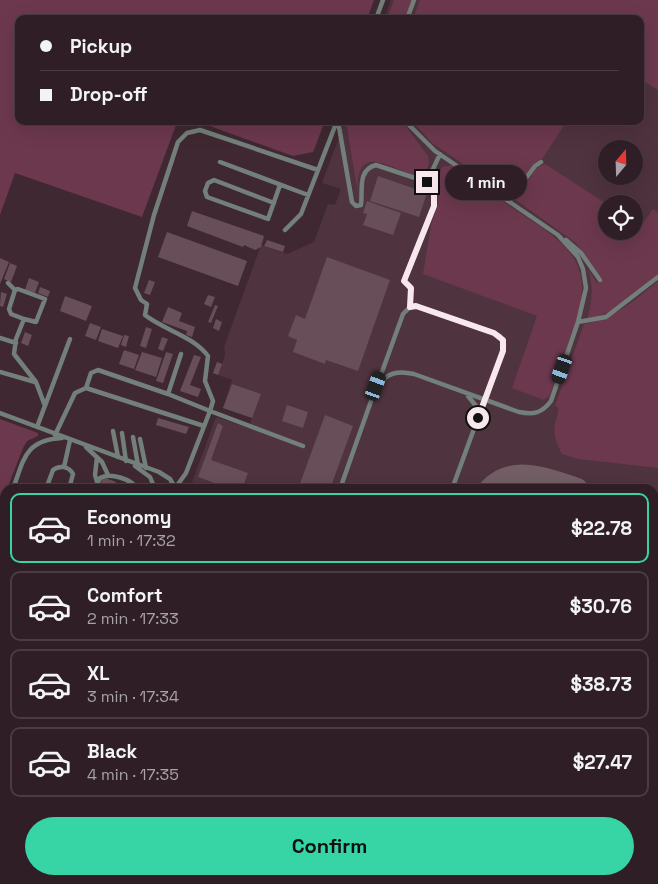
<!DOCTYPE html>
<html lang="en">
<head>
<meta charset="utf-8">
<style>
	body { margin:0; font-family:"Space Grotesk",sans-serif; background:#3b2b32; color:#f1f3f6; height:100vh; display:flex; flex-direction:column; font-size:19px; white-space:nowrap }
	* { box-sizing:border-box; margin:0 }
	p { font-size:16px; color:#a7a2a7 }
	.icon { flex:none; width:28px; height:28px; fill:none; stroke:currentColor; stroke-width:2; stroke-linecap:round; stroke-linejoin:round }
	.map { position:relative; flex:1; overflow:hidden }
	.drawer { position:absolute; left:0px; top:484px; width:659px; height:401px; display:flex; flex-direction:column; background:#2f1e25; border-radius:15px 15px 0 0; box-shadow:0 5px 20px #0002,0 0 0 1px #4a3c42 }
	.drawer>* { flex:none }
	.hud { position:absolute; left:15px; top:15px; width:629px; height:110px; border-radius:10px; box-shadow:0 5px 20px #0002,0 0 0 1px #4a3c42; display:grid; align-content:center; height:110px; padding:0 25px; background:#2f1e25 }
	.needle { width:32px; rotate:19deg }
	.fabs { position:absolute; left:598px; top:140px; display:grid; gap:10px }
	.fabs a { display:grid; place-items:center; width:45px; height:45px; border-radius:50%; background:#2f1e25; box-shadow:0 5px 20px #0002,0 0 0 1px #4a3c42; font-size:25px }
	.end { position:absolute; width:22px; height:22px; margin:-11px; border:6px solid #f8e8ed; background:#111; box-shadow:0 0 0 2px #111 }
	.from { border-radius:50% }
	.bubble { position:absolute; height:35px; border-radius:18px; background:#2f1e25; box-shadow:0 5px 20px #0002,0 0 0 1px #4a3c42; font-size:16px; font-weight:600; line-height:35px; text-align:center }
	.car { position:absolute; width:15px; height:30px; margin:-15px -8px; border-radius:6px; box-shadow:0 0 4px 1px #0007; background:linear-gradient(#222 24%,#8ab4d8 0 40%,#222 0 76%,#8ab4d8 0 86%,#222 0) }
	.hud b { display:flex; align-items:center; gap:18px; height:48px; font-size:19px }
	.hud b+b { border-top:1px solid #4a3c42 }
	.hud i { width:12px; height:12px; background:#f1f3f6 }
	ul { padding:9px 0 0; list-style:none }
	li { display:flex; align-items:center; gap:15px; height:70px; margin:0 10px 8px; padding:0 15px; border:2px solid #4a3c42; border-radius:10px }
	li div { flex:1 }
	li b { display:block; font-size:19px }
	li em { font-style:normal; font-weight:600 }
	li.active { border-color:#37d4a6 }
	li>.icon { width:45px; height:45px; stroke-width:1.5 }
	.action { display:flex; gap:10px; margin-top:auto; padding:10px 25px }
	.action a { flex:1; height:58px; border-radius:30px; background:#37d4a6; color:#111; font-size:20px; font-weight:600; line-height:58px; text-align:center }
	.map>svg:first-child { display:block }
	.built { fill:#4f333e; fill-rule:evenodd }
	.green { fill:#6c384e }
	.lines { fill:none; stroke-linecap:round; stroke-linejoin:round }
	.taxiway { stroke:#745e66; stroke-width:22 }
	.building { fill:#684e58 }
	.lane { stroke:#737f7a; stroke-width:4.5 }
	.route { stroke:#f8e8ed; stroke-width:6 }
</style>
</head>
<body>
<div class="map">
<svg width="658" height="884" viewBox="0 0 658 884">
	<rect width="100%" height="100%" fill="#3f2831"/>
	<!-- built -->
	<path class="built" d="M391 0H658V884H46L47 880H654V489L190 488 216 417 249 428 252 418 223 408 232 380 213 373 217 362 222 364 225 355 224 347 261 245 287 254 314 242 328 204 335 205 341 189 322 183 345 121H640V19H384ZM606 149H634V176H606ZM606 204H634V231H606Z"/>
	<!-- green -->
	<path class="green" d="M0 0H374L367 19H19V121H183L176 125 142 217 15 173 0 215Z
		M394 0H412L405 19H387Z
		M420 0H658V90L640 79V19H413Z
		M196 121H325L313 152 293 156Z
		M346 121H402L428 156C431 166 426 174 416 176 386 166 355 142 358 194Z
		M412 121H567L542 159C527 165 523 187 508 194L432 143Z
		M545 164 607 204 606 231H634V221L641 226 653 209 658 212V275C636 292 614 315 587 320 592 304 594 285 588 269L597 283 603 280 576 243 516 200 536 168Z
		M451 165C472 179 493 194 514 209 543 229 583 248 582 289 581 325 562 362 550 395L544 400 512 388 537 316 423 274 431 225 438 204 439 176 442 167Z
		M658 281V468L578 459 562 454C557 445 553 435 555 424 556 418 559 414 558 407L555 406 584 324C614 319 635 300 658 281Z
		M0 419 38 433V436L27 441 23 448 7 489H5V495L0 509Z"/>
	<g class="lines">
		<!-- taxiway -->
		<path class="taxiway" d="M490 489C513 464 551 480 577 489
			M654 513 658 514
			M654 647 658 636
			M352 880 353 884
			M371 880 372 884
			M400 884 401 880
			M567 884 569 880"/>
	</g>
	<!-- building -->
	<path class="building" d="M378 176 427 193 419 217 370 201Z
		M367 201 401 213 393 235 363 225 367 214 363 213Z
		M192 211 264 236 261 247 255 250 244 245 243 247 187 226Z
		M167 232 247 261 238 286 158 257Z
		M267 240 285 246 283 252 264 246Z
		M327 257 390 280 358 371 326 360 325 364 293 352 297 340 288 336 296 315 305 319Z
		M0 258 9 262 0 284Z
		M10 263 17 266 11 282 4 279Z
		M29 278 39 282 35 293 25 290Z
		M149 280 155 282 150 295 144 293Z
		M40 287 50 291 48 297 38 293Z
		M1 292 7 294 3 307 0 306Z
		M208 295 215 297 211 307 204 304Z
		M65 296 92 306 86 321 60 311Z
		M215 305 218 306 211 323 208 322Z
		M168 307 182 313 179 321 195 327 192 337 186 335 187 331 162 322Z
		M216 319 222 322 219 331 213 328Z
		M90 323 101 327 96 340 85 336Z
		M146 327 152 329 146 348 140 346Z
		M102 329 123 336 118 348 98 341Z
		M25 332 32 335 28 346 21 343Z
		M124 335 129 336 126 347 121 345Z
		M162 337 168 339 163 351 158 349Z
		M124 350 139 355 134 369 119 364Z
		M142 352 162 358 156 377 135 370Z
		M166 352 173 354 163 383 156 381Z
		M194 355 201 357 190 385 201 389 198 397 180 391Z
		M217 362 222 364 218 375 213 373Z
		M232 384 261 394 252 418 223 408Z
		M287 405 308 412 303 428 282 421Z
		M325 415 353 426 330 489H298Z
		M158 418 189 427 186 434 156 425Z
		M218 423 223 426 211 460 248 473 242 489H231L198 477Z
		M103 477 116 482 114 489H99Z
		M0 714 5 716V747L0 760Z
		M0 805 5 807V819L0 818Z
		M118 880H146L151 883 117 884Z"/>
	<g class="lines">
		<!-- lane -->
		<path class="lane" d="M376 19 383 0
			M407 19 414 0
			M338 121 352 202 356 206 361 205C363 190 357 170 376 165L427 182 434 188V206L404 281 411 289 410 307
			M220 162 308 195
			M427 182 440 154
			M509 201 535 166 541 162
			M274 203 214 180 208 183 205 191 207 197 268 219 280 185
			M285 230 301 214 337 121
			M566 240 581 253 600 280
			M8 283 15 290
			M24 319 36 322 45 299 18 289 15 290 9 309 11 314 24 319 16 339 14 354 36 382 45 406
			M578 322 606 317 658 277
			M0 338 16 343
			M0 372 35 382
			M378 383 403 314 410 307 416 306 494 333 500 336 504 345 486 400 478 418
			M168 394 181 354
			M0 413 159 472 170 479 176 489
			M204 426 86 388 91 373 98 370 168 394 210 411 213 401 205 381 208 356C193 336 164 330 145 315L147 304 141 300 135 288 154 215 178 142 187 133 200 130 318 170
			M37 427 70 339
			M113 431 118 457
			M122 433 126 461
			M55 435 75 393 86 388
			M133 437 138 465
			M140 439 146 468
			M86 447 102 462 108 475
			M97 457 95 475 97 482
			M135 466 150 477 155 489
			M64 467 70 440
			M176 487 186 473 210 411 303 446
			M13 489C24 459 25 440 62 438
			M46 489 53 470C59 465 69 466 73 474L69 489
			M95 489 100 478C110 472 131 479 138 489
			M340 489 376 387C387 373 397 370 414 374L519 412C534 415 542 413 551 401L578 322 586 288 583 269 578 257 558 235 435 151 405 121
			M452 489 478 418 476 406 468 396
			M0 525 5 511
			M0 613 5 599
			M0 623 5 628
			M0 646 5 644
			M0 657 5 659
			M0 687 5 689
			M0 766 5 754
			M0 775 5 777
			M0 790 5 792
			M0 803 5 805
			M0 821 5 823
			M0 849 5 851
			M0 863 3 876
			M483 880 498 884 509 880
			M30 884 37 880
			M99 884 101 880
			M196 884 198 880
			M308 884 310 880
			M432 884 433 880
			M437 884 440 880"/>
	</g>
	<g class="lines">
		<!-- route -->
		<path class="route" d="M427 182 434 188V206L404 281 411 288 410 307 416 306 494 333 503 340V351L478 418"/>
	</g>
</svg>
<div class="fabs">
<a><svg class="needle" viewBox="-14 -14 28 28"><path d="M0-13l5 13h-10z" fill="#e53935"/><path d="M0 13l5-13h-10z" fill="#a7a2a7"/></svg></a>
<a><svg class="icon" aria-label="locate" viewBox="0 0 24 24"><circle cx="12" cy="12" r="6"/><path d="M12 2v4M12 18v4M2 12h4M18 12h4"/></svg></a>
</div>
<i class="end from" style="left:478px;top:418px"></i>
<i class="end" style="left:427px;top:182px"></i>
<div class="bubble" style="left:445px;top:165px;width:82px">1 min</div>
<i class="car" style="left:562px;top:369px;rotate:199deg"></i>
<i class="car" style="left:376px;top:386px;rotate:20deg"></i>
<div class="hud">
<b><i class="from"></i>Pickup</b>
<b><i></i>Drop-off</b>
</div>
<section class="drawer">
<ul>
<li class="active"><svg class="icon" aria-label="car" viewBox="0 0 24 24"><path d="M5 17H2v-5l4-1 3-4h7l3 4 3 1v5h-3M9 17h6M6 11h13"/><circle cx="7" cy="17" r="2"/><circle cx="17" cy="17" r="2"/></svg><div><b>Economy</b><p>1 min · 17:32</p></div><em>$22.78</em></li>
<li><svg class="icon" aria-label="car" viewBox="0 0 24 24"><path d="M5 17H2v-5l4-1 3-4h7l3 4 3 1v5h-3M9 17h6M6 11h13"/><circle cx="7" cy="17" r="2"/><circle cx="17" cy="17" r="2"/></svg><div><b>Comfort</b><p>2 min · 17:33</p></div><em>$30.76</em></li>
<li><svg class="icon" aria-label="car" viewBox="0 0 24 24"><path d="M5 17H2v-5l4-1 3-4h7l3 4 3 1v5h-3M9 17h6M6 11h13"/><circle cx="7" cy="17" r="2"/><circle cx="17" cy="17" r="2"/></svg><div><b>XL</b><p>3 min · 17:34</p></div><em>$38.73</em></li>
<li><svg class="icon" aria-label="car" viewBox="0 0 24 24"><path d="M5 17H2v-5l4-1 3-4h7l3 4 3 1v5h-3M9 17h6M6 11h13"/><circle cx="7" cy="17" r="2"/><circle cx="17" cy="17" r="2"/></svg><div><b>Black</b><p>4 min · 17:35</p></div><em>$27.47</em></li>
</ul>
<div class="action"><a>Confirm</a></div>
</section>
</div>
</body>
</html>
